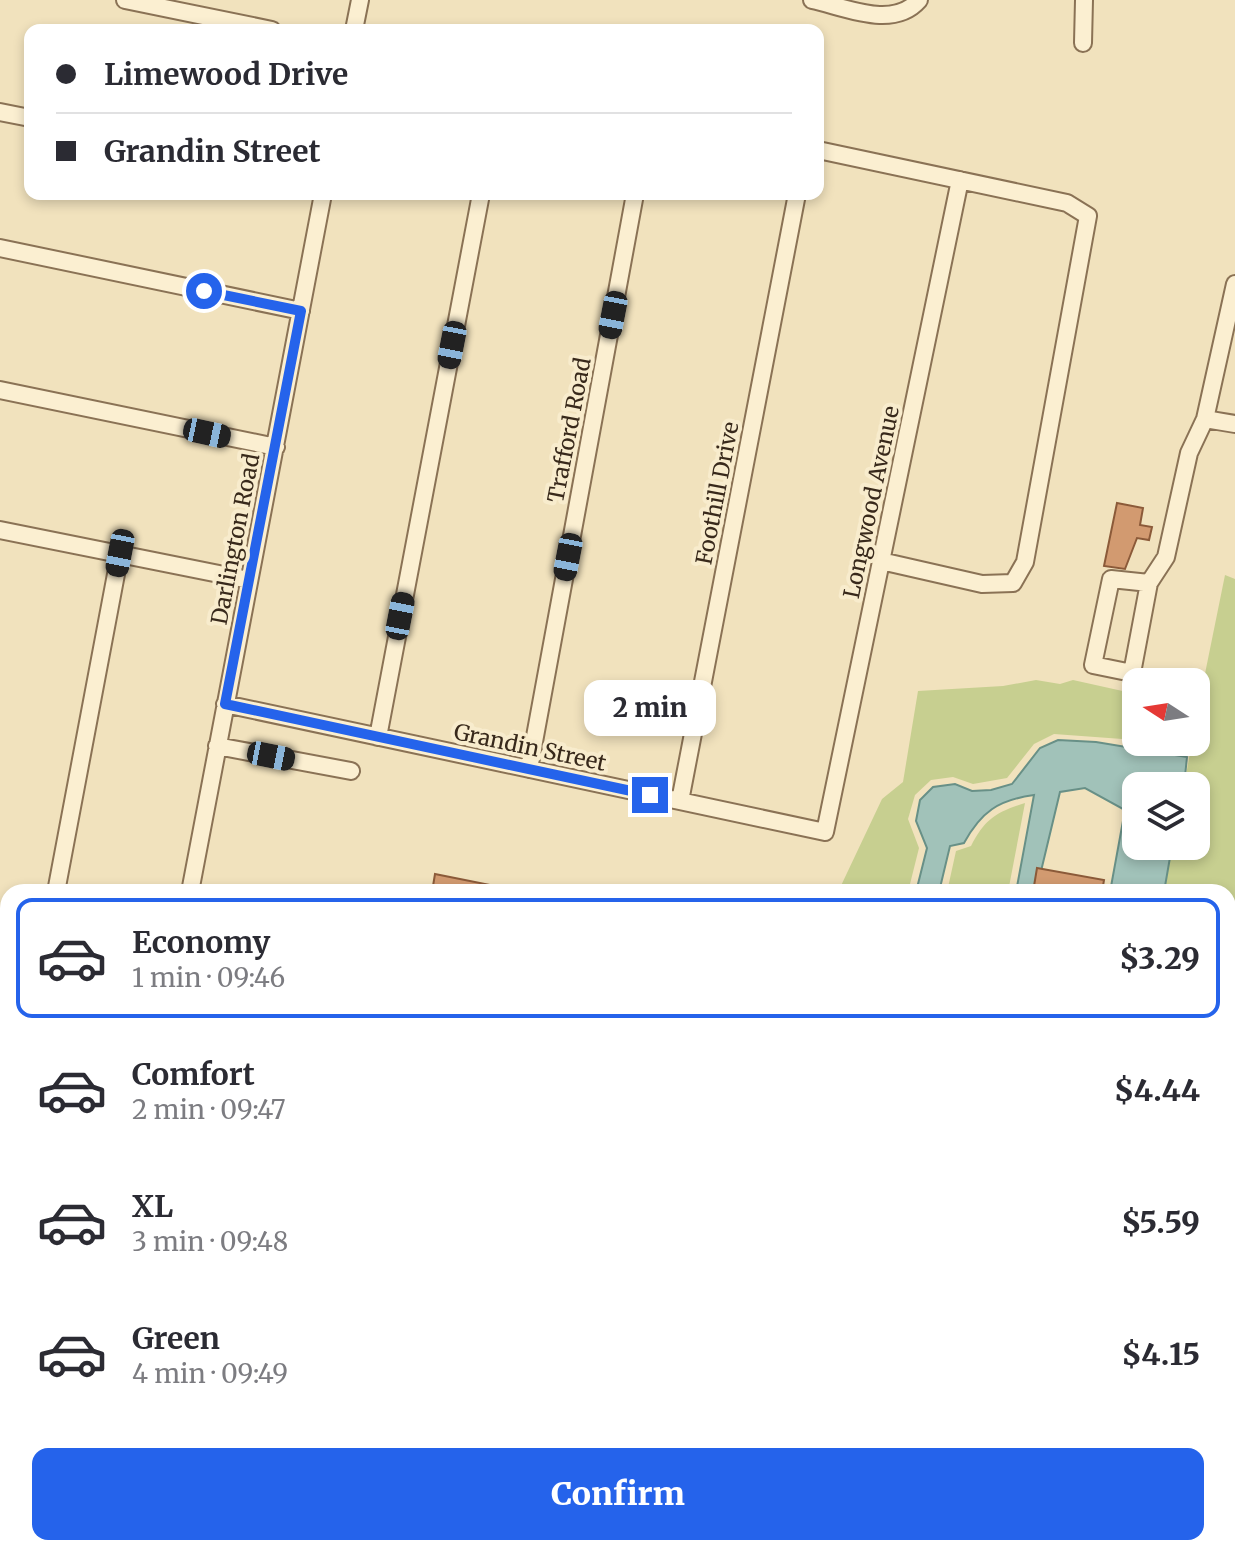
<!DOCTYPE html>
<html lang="en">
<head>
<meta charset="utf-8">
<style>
	body { margin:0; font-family:Merriweather,serif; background:#f2f2f3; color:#2b2b33; height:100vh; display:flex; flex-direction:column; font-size:30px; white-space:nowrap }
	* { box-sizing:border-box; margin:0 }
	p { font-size:26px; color:#7c7c81 }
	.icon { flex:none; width:44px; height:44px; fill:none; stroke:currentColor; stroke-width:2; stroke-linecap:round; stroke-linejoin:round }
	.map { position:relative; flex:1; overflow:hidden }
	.details { position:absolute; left:0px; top:884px; width:1236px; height:672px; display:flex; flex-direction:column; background:#fff; border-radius:24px 24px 0 0; box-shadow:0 4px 12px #0003 }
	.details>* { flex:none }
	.top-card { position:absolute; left:24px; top:24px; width:800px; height:176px; border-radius:16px; box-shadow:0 4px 12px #0003; display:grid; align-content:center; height:176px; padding:0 32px; background:#fff }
	.needle { width:52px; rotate:282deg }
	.tools { position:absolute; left:1122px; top:668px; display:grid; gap:16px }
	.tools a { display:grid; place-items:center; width:88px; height:88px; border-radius:16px; background:#fff; box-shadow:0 4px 12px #0003; font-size:40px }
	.end { position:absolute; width:36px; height:36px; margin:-18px; border:10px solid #2563eb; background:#fff; box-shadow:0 0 0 4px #fff }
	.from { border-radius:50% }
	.bubble { position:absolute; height:56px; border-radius:16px; background:#fff; box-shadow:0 4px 12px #0003; font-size:26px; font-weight:800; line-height:56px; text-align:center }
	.car { position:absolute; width:24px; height:48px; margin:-24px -12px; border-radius:10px; box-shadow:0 0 6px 2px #0007; background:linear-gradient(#222 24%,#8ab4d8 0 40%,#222 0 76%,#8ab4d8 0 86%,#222 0) }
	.top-card b { display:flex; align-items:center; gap:28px; height:76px; font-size:30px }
	.top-card b+b { border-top:2px solid #e1e1e2 }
	.top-card i { width:20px; height:20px; background:#2b2b33 }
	ul { padding:14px 0 0; list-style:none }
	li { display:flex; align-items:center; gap:24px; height:120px; margin:0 16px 12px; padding:0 16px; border:4px solid transparent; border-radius:16px }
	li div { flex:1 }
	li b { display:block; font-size:30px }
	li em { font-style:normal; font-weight:800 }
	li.selected { border-color:#2563eb }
	li>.icon { width:72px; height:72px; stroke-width:1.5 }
	.primary-button { display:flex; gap:16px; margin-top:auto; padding:16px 32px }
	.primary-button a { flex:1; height:92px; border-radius:16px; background:#2563eb; color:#fff; font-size:32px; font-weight:800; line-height:92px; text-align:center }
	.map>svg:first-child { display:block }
	.green { fill:#c7cf90 }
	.water { fill:#a1c2b9; stroke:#689087; stroke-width:2 }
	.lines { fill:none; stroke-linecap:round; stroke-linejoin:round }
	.stream { stroke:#689087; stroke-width:4 }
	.building { fill:#d29a70; stroke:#8b5a39; stroke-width:2 }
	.minor-casing { stroke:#8a7255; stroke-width:20 }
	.highway-casing { stroke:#573f2a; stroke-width:28 }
	.minor { stroke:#fbefd1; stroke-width:16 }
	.highway { stroke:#e8a346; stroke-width:24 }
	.route { stroke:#2563eb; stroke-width:10 }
	.labels { text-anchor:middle; stroke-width:8; stroke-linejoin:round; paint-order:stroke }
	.street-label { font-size:22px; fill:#38291b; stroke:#f8eccd }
</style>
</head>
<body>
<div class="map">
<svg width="1235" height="1556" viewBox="0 0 1235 1556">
	<rect width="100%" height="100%" fill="#f1e2bd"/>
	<!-- green -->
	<path class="green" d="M1225 575 1235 579V1032H1228V892H1164L1172 846H1196V786H1184L1192 742H1196V718Z
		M1036 680 1060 684 1073 680 1136 694V740L1054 734 1034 744 1007 778 973 784 953 777 931 780 915 795 908 819 919 848 908 892H838L882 799 903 782 918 691 1003 686Z
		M1025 803 1008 892H947L956 851 971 846C985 819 996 812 1025 803Z"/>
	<!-- water -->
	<path class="water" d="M1058 740 1096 742 1187 757 1184 786H1136V846H1172L1164 892H1110L1125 810 1085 788 1060 792 1036 892H1016L1034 795C998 800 981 812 964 843L950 846 939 892H916L927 848 916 821 920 800 933 787 955 784 972 791 991 790 1012 784 1040 748Z"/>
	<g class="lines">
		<!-- stream -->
		<path class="stream" d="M2 1342 8 1344
			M926 1555 933 1556"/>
	</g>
	<!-- building -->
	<path class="building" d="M1117 503 1143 508 1140 525 1152 527 1149 540 1137 538 1125 569 1104 566Z
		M1037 868 1104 880 1102 892H1033Z
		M435 874 500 887 499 892H432Z"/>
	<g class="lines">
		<defs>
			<path id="minor" d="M125 0 272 30
				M812 0C845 7 893 30 919 0
				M354 30 360 0
				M1083 43 1084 0
				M0 112 30 118
				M818 150 1067 203 1088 216 1025 562 1013 583 982 584 881 561
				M0 248 301 311
				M0 390 276 447
				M1205 419 1235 424
				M0 530 249 580
				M1149 583 1111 579 1093 665 1132 673 1149 583 1166 557 1189 453 1205 419 1235 284
				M225 704 825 832 960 180
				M378 737 481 194
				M217 746 351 771
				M529 769 635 194
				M680 801 797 194
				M56 892 120 553
				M190 892 323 194
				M1228 1052 1235 1054
				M0 1059 8 1060
				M0 1151 7 1153 0 1184
				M5 1197H8
				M1228 1197 1235 1199
				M1228 1340 1235 1342
				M0 1378 8 1379
				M1228 1425 1235 1427
				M0 1504 8 1506
				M1228 1530 1235 1511
				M195 1548V1556
				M297 1548 338 1556
				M727 1550 752 1556
				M70 1556 72 1548
				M103 1556 110 1548
				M398 1556 399 1548
				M426 1556 428 1548
				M464 1556 466 1548
				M674 1556 676 1548
				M898 1556 900 1548
				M988 1556 990 1548"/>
			<path id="highway" d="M0 1268 8 1270
				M0 1309 8 1311
				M1036 1548 1071 1556
				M1217 1548 1235 1552"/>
		</defs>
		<!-- minor casing -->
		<use href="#minor" class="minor-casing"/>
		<!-- highway casing -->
		<use href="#highway" class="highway-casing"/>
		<!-- minor -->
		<use href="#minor" class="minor"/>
		<!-- highway -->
		<use href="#highway" class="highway"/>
	</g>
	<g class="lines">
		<!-- route -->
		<path class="route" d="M204 291 301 311 225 704 650 795"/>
	</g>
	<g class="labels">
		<!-- street labels -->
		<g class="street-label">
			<text transform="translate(569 430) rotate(-79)" y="8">Trafford Road</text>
			<text transform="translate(717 493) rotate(-79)" y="8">Foothill Drive</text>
			<text transform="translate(871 502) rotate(-78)" y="8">Longwood Avenue</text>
			<text transform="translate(235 539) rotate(-79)" y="8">Darlington Road</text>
			<text transform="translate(530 747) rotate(12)" y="8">Grandin Street</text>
		</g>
	</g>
</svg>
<div class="tools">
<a><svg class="needle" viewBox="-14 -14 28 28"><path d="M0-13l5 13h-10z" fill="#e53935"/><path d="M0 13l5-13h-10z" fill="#7c7c81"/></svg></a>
<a><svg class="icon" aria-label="layers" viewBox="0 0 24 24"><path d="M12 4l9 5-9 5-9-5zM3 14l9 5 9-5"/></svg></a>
</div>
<i class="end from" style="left:204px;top:291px"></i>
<i class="end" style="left:650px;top:795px"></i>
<div class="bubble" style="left:584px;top:680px;width:132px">2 min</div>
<i class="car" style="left:613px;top:315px;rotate:191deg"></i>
<i class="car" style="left:452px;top:345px;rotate:191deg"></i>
<i class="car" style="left:207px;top:433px;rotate:102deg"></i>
<i class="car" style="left:120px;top:553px;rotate:191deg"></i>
<i class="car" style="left:568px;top:557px;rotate:191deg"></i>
<i class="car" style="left:400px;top:616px;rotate:11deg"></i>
<i class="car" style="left:271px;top:756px;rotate:101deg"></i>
<div class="top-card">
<b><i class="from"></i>Limewood Drive</b>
<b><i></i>Grandin Street</b>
</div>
<section class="details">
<ul>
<li class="selected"><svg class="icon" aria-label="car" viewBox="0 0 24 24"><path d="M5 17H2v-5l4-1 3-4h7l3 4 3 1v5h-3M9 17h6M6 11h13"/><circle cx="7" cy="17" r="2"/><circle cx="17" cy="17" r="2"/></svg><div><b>Economy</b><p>1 min · 09:46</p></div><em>$3.29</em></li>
<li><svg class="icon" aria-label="car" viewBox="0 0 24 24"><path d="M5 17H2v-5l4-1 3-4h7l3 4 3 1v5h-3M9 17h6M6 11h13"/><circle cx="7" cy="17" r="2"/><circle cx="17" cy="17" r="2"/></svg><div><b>Comfort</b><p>2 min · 09:47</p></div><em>$4.44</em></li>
<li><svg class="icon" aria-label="car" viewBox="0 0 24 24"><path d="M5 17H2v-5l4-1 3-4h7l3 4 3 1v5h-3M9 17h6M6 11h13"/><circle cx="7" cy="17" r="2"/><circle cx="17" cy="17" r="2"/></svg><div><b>XL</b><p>3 min · 09:48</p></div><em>$5.59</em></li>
<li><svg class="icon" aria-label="car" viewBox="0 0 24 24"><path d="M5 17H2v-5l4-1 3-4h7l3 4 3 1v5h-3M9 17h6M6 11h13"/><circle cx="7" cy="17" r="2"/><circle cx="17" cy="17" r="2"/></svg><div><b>Green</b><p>4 min · 09:49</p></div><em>$4.15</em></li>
</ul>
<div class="primary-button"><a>Confirm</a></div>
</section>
</div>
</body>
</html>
